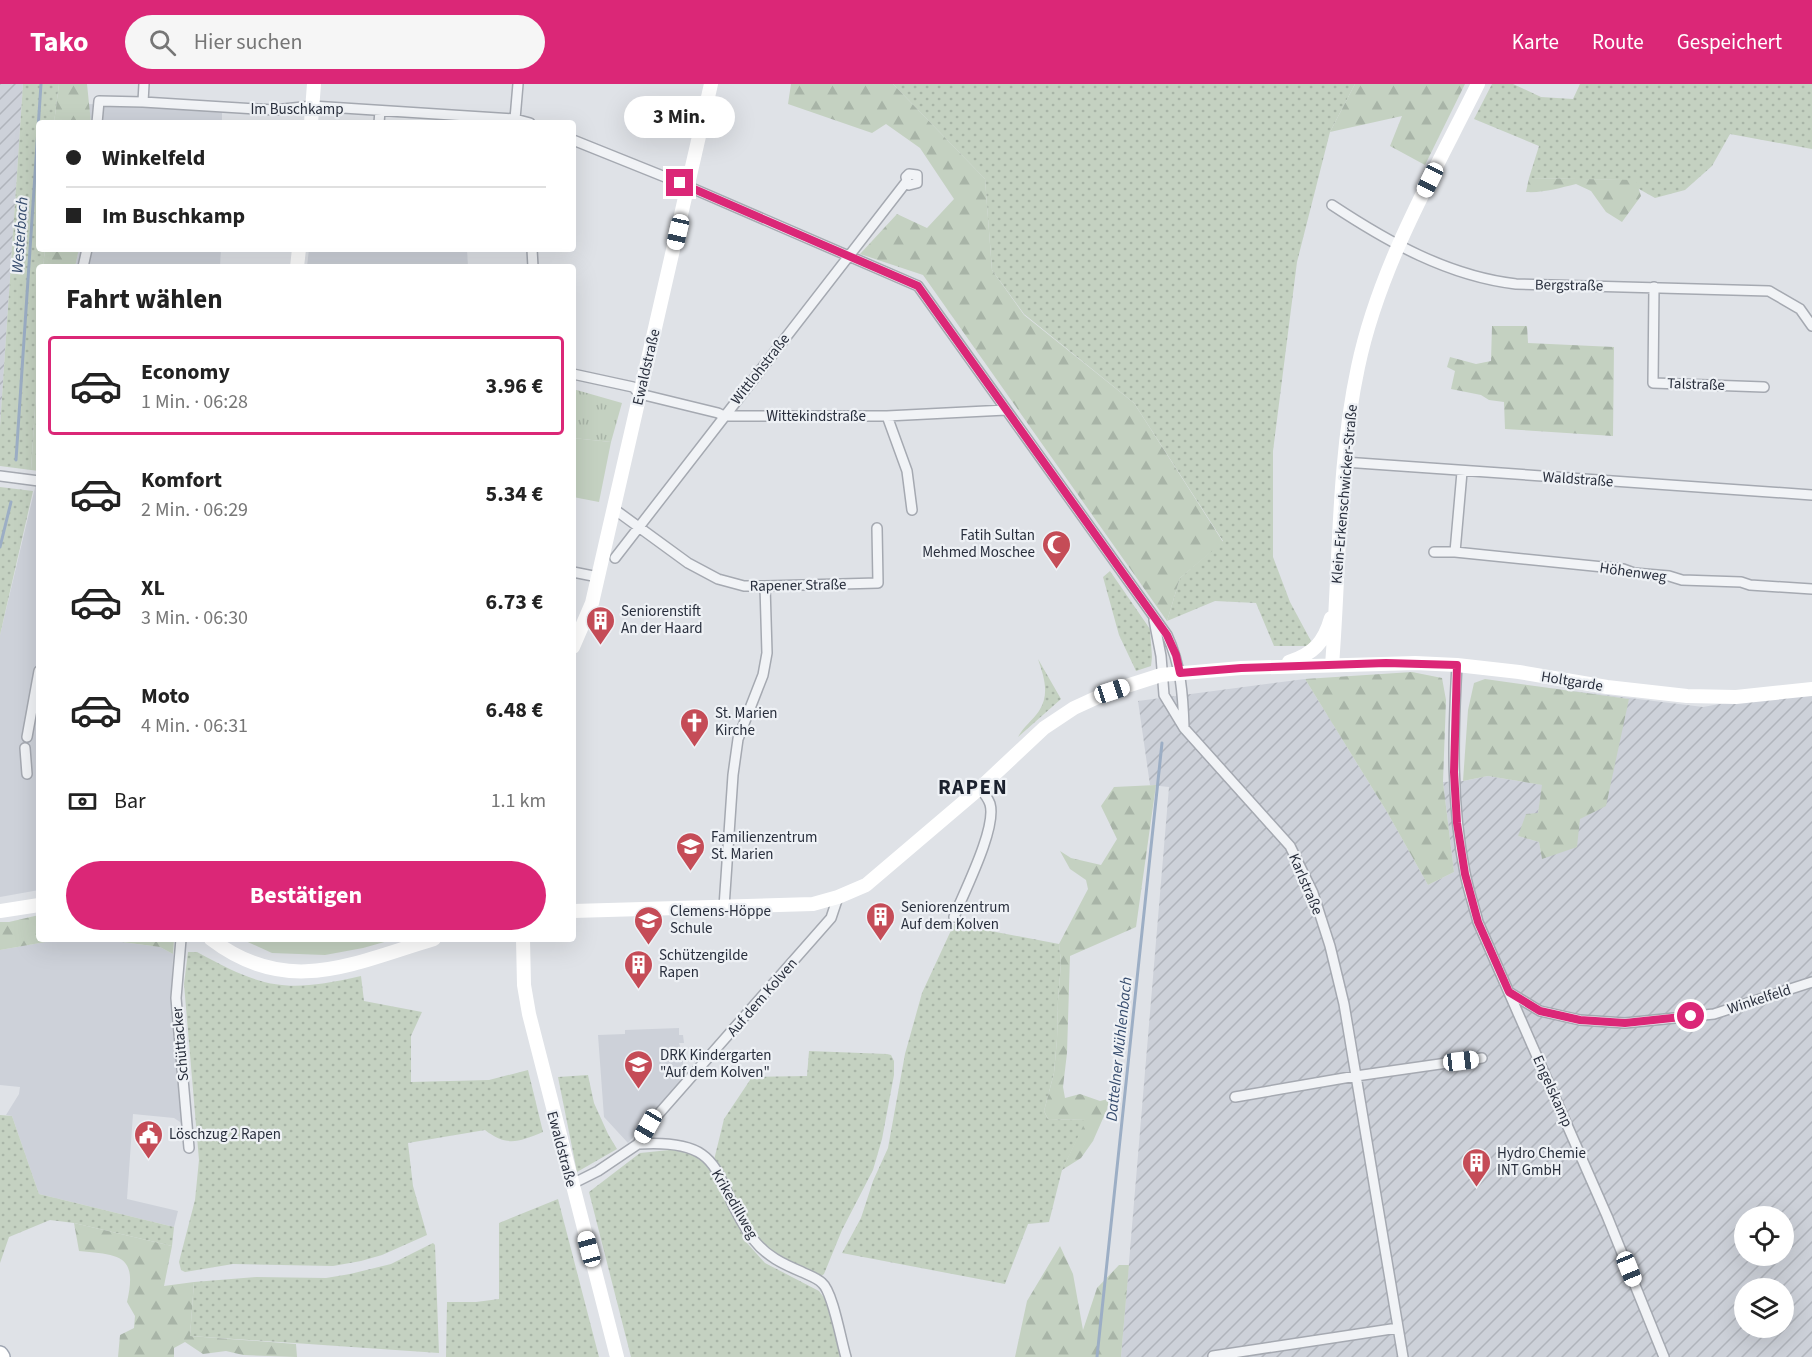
<!DOCTYPE html>
<html lang="de">
<head>
<meta charset="utf-8">
<style>
	body { margin:0; font-family:"Source Sans 3",sans-serif; background:#f6f6f6; color:#222; height:100vh; display:flex; flex-direction:column; font-size:22px; white-space:nowrap }
	* { box-sizing:border-box; margin:0 }
	p { font-size:20px; color:#767676 }
	.icon { flex:none; width:33px; height:33px; fill:none; stroke:currentColor; stroke-width:2; stroke-linecap:round; stroke-linejoin:round }
	.map { position:relative; flex:1; overflow:hidden }
	.side { position:absolute; left:36px; top:180px; width:540px; height:678px; display:flex; flex-direction:column; background:#fff; border-radius:6px; box-shadow:0 6px 24px #0002 }
	.side>* { flex:none }
	.banner { position:absolute; left:36px; top:36px; width:540px; height:132px; border-radius:6px; box-shadow:0 6px 24px #0002; display:grid; align-content:center; height:132px; padding:0 30px; background:#fff }
	.fabs { position:absolute; left:1734px; top:1122px; display:grid; gap:12px }
	.fabs a { display:grid; place-items:center; width:60px; height:60px; border-radius:50%; background:#fff; box-shadow:0 6px 24px #0002; font-size:30px }
	.end { position:absolute; width:27px; height:27px; margin:-14px; border:8px solid #db2777; background:#fff; box-shadow:0 0 0 3px #fff }
	.from { border-radius:50% }
	.bubble { position:absolute; height:42px; border-radius:21px; background:#fff; box-shadow:0 6px 24px #0002; font-size:20px; font-weight:700; line-height:42px; text-align:center }
	.car { position:absolute; width:18px; height:36px; margin:-18px -9px; border-radius:8px; box-shadow:0 0 4px 2px #0007; background:linear-gradient(#fff 24%,#345 0 40%,#fff 0 76%,#345 0 86%,#fff 0) }
	.banner b { display:flex; align-items:center; gap:21px; height:57px; font-size:22px }
	.banner b+b { border-top:2px solid #e0e0e0 }
	.banner i { width:15px; height:15px; background:#222 }
	ul { padding:0; list-style:none }
	li { display:flex; align-items:center; gap:18px; height:99px; margin:0 12px 9px; padding:0 18px; border:3px solid transparent; border-radius:6px }
	li div { flex:1 }
	li b { display:block; font-size:22px }
	li em { font-style:normal; font-weight:700 }
	li.selected { border-color:#db2777 }
	li>.icon { width:54px; height:54px; stroke-width:1.5 }
	h2 { padding:0 30px; font-size:27px; line-height:72px }
	.pay { display:flex; align-items:center; gap:15px; height:66px; padding:0 30px; font-size:22px }
	.pay p { margin-inline-start:auto }
	.button { display:flex; gap:12px; margin-top:auto; padding:12px 30px }
	.button a { flex:1; height:69px; border-radius:36px; background:#db2777; color:#fff; font-size:24px; font-weight:700; line-height:69px; text-align:center }
	header { display:flex; align-items:center; gap:36px; box-sizing:border-box; height:84px; padding:0 30px; background:#db2777; color:#fff }
	header strong { font-size:28px }
	nav { display:flex; gap:33px; margin-inline-start:auto; font-size:21px }
	.search { width:420px; height:54px; background:#f6f6f6; display:flex; align-items:center; gap:15px; box-sizing:border-box; padding:0 21px; border-radius:33px; color:#767676; font-size:22px }
	.map>svg:first-child { display:block }
	.built { fill:#cdd1d9 }
	.industrial { fill:url(#industrial-furrows); fill-rule:evenodd }
	.grass { fill:url(#grass-dots) }
	.forest { fill:url(#forest-firs) }
	.park { fill:url(#park-tufts) }
	.pitch { fill:#c4d1c1 }
	.lines { fill:none; stroke-linecap:round; stroke-linejoin:round }
	.stream { stroke:#9caec5; stroke-width:3 }
	.street-casing { stroke:#a5a9b1; stroke-width:12 }
	.primary-casing { stroke:#9fa6b2; stroke-width:18 }
	.street { stroke:#f1f3f6; stroke-width:9 }
	.secondary { stroke:#fff; stroke-width:14 }
	.primary { stroke:#fff; stroke-width:15 }
	.route { stroke:#db2777; stroke-width:8 }
	.labels { text-anchor:middle; stroke-width:4.5; stroke-linejoin:round; paint-order:stroke }
	.street-label { font-size:15px; fill:#292f3d; stroke:#eef1f5 }
	.poi-label { font-size:15px; fill:#292f3d; stroke:#eef1f5; text-anchor:start }
	.water-label { font-size:16px; font-style:italic; fill:#364c6e; stroke:#eef1f5 }
	.district-label { font-size:21px; font-weight:bold; letter-spacing:1.5px; fill:#1b212e; stroke:#eef1f5 }
</style>
</head>
<body>
<header>
<strong>Tako</strong>
<div class="search"><svg class="icon" aria-label="search" viewBox="0 0 24 24"><circle cx="10" cy="10" r="6"/><path d="M15 15l6 6"/></svg>Hier suchen</div>
<nav><a>Karte</a><a>Route</a><a>Gespeichert</a></nav>
</header>
<div class="map">
<svg width="1812" height="1273" viewBox="0 0 1812 1273">
	<defs>
		<pattern id="industrial-furrows" width="10" height="10" patternUnits="userSpaceOnUse" patternTransform="scale(1.5)"><rect width="10" height="10" fill="#cdd1d9"/><path d="M-1 1l2-2M0 10L10 0M9 11l2-2" fill="none" stroke="#b0b4bb"/></pattern>
		<pattern id="grass-dots" width="8" height="8" patternUnits="userSpaceOnUse" patternTransform="scale(1.5)"><rect width="8" height="8" fill="#c4d1c1"/><path d="M2 2h.1M6 6h.1" fill="none" stroke="#a8b4a7" stroke-width="1.8" stroke-linecap="round"/></pattern>
		<pattern id="forest-firs" width="22" height="20" patternUnits="userSpaceOnUse" patternTransform="scale(1.5)"><rect width="22" height="20" fill="#c4d1c1"/><path d="M5 1l3.5 6h-7zM16 11l3.5 6h-7z" fill="#a8b4a7"/></pattern>
		<pattern id="park-tufts" width="24" height="20" patternUnits="userSpaceOnUse" patternTransform="scale(1.5)"><rect width="24" height="20" fill="#c4d1c1"/><path d="M3 7l-1-3M5 7V3M7 7l1-3M15 17l-1-3M17 17v-4M19 17l1-3" fill="none" stroke="#a8b4a7"/></pattern>
	</defs>
	<rect width="100%" height="100%" fill="#dfe2e7"/>
	<!-- built -->
	<path class="built" d="M88 20 222 26V39H91Z
		M79 165H221L220 183H75Z
		M309 165H467L468 183H307Z
		M39 387V806L0 813V551Z
		M63 855H99L160 863 173 870 172 914 179 1013 184 1046 180 1038 174 1034 133 1030 127 1115 178 1127 174 1143 39 1110 12 1032 6 1031 19 1010 20 1003 0 1001V866Z
		M679 944V951H683L684 959H679L683 970V998L628 1059 604 1033 598 951 625 950V946Z"/>
	<!-- industrial -->
	<path class="industrial" d="M0 0H23L0 343Z
		M1305 595 1387 728 1428 801 1454 788 1443 698 1463 697 1488 692 1543 701 1538 729 1518 752 1539 758 1542 774 1580 735 1629 615 1532 602 1703 623 1812 603V1273H1121L1169 703 1150 701 1138 617ZM1744 1132H1784V1172H1744ZM1744 1204H1784V1244H1744Z"/>
	<!-- grass -->
	<path class="grass" d="M23 0H59L54 39H39V165H45L43 183H39V261L31 386 0 382V343Z
		M893 0H1355L1330 48 1297 178 1273 367V473L1290 518 1311 557 1308 562H1274L1256 519 1215 517 1167 537 1180 494 1223 457 1134 319 1024 230 992 186 985 95Z
		M1492 0H1513L1541 13 1573 15 1580 0H1812V65L1730 50 1712 82 1685 106 1655 114 1623 96 1529 94 1539 62 1474 35Z
		M0 403 33 407 0 551Z
		M1110 487 1150 545 1152 573 1151 582 1136 587 1119 551 1103 493Z
		M1038 575 1061 615 1018 653C1023 643 1033 636 1039 627 1050 610 1044 593 1038 575Z
		M954 840 1059 860 1061 879 1058 916 1057 955 1054 989 1044 1027 1048 1035 1087 1036 1062 1086 1049 1138 1028 1140 1005 1200 842 1169 861 1134 873 1097 888 1064 905 970 922 909Z
		M188 868H197C264 905 286 909 361 892L364 917 422 928 411 952V998L489 996 528 986 543 1048C518 1058 507 1063 485 1046L408 1059 413 1102 427 1151 382 1171 361 1177 333 1182 233 1180 185 1188 181 1186 179 1178 195 1116 199 1076 184 900Z
		M809 967 887 970 891 971 894 977V991L882 1055 873 1086 842 1146 824 1190 820 1193 775 1172 761 1161 714 1076 724 1035 752 993 807 992Z
		M588 991 594 1019 608 1050 617 1065 577 1088 558 993Z
		M0 1031 12 1032 39 1110 174 1143 172 1162 74 1139 50 1136 9 1153 0 1179Z
		M679 1065 709 1079 747 1159 765 1179 819 1207 828 1219 840 1273H631L589 1108 640 1069Z
		M558 1115 599 1273H446L447 1218H476L499 1215V1139Z
		M433 1159 435 1161 439 1269 190 1252 194 1198 256 1193 326 1194 350 1190 391 1180Z"/>
	<!-- forest -->
	<path class="forest" d="M59 0H87L91 39H54Z
		M791 0H893L985 95 992 186 1024 231 1134 319 1223 458 1180 494 1167 537 923 191 860 170 897 130 927 144 954 115 920 64 886 40 872 49 788 20Z
		M1355 0H1465L1425 81 1390 62 1402 32 1330 48Z
		M1529 94 1636 96 1641 112 1622 138 1606 128 1591 107 1576 100C1559 104 1544 109 1526 108Z
		M45 165H79L75 183H43Z
		M1492 242H1527L1528 259 1614 263 1613 352 1505 345 1504 318 1489 316 1481 311 1451 305 1455 287 1447 283 1450 273 1476 280 1491 277Z
		M39 261V387L31 386Z
		M1412 588 1442 594 1446 616 1443 698 1454 788 1428 801 1387 728 1305 595Z
		M1485 595 1629 615 1606 722 1580 735 1577 763 1542 775 1539 758 1518 752 1526 730 1538 729 1542 701 1488 692 1463 697 1468 626 1474 599Z
		M1156 701 1136 843 1070 872 1067 969 1063 1003 1065 1014 1080 1010 1100 1017 1112 1014 1093 1057 1081 1074 1062 1086 1086 1036 1048 1035 1044 1027 1054 989 1057 955 1058 916 1061 879 1059 860 1088 805 1086 796 1070 785 1060 767 1071 774 1101 781 1117 755 1101 722 1114 703Z
		M39 831V855H63L0 866V838H9Z
		M99 855H174L173 870 160 863Z
		M74 1139 172 1162 164 1202 194 1198 190 1252 296 1260 297 1273 243 1271 226 1267 203 1270 185 1258 174 1264V1273H118L120 1251 134 1244 135 1232 127 1218C138 1170 119 1171 79 1167Z
		M1060 1162 1073 1190 1083 1246 1097 1204 1119 1181H1129L1121 1273H1015L1027 1217Z"/>
	<!-- park -->
	<path class="park" d="M573 305 622 319 611 358 573 354Z"/>
	<!-- pitch -->
	<path class="pitch" d="M573 354 611 358 599 418 573 413Z
		M241 855H395L363 864 325 871 272 869Z"/>
	<g class="lines">
		<!-- stream -->
		<path class="stream" d="M16 376 41 0
			M0 463 11 418
			M1097 1273 1162 659"/>
		<defs>
			<path id="street" d="M143 18 144 0
				M515 35 518 0
				M97 39 99 17 143 18 274 26 312 22 515 35 530 39
				M379 39 380 27
				M573 56 680 99 918 202 1167 551C1181 581 1183 611 1184 644
				M1332 121C1388 158 1448 192 1516 200L1769 207 1800 225 1812 242
				M532 165 533 183
				M83 183 87 165
				M1654 203 1653 299 1764 303
				M573 290 633 303 640 310 718 329 724 332H887L1006 326
				M887 332 907 387 912 426
				M1344 378 1812 411
				M1462 388 1455 468 1623 485 1634 489 1669 492 1682 496 1741 498 1750 501 1812 505
				M0 392 39 397
				M614 425 688 479 718 495 744 502H765L878 499 877 444
				M1434 468H1455
				M615 474 907 97 906 93 909 90 917 91V99L909 101 907 97
				M573 488 598 493
				M1154 536 1161 572 1164 611 1184 644 1290 762 1313 809 1330 862 1344 920 1403 1273
				M1457 581C1453 651 1451 720 1465 789 1468 805 1474 822 1478 838L1607 1132 1664 1273
				M27 653 39 587
				M25 664 27 690
				M724 823 733 691 738 655 763 591 767 569 765 502
				M954 833C964 808 997 744 990 720 988 714 983 708 980 704
				M181 855 176 914 189 1064
				M1509 908 1540 927 1580 936 1625 939 1714 930 1812 898
				M1235 1013 1356 992 1482 974
				M638 1060C732 1054 710 1097 753 1155 766 1172 783 1180 802 1188 808 1191 817 1194 822 1199 833 1208 841 1257 846 1273
				M572 1100 598 1087 638 1060 648 1042 831 834 838 813
				M1213 1272 1398 1244"/>
			<path id="primary" d="M0 1270 2 1273"/>
		</defs>
		<!-- street casing -->
		<use href="#street" class="street-casing"/>
		<!-- primary casing -->
		<use href="#primary" class="primary-casing"/>
		<!-- street -->
		<use href="#street" class="street"/>
		<!-- secondary -->
		<path class="secondary" d="M311 39 314 0
			M297 183 299 165
			M573 563 592 519 711 0
			M1289 578C1313 570 1324 559 1331 534
			M1332 581C1340 482 1337 381 1358 283 1379 183 1433 91 1478 0
			M0 827 39 821
			M573 827 813 820 838 813 866 801 980 704 1044 644 1074 624 1111 607 1161 591 1241 584 1415 579 1457 581 1519 588 1607 603 1687 612 1736 613 1812 605
			M211 855C288 914 353 879 434 855
			M523 855 524 901 529 930 617 1273"/>
		<!-- primary -->
		<use href="#primary" class="primary"/>
	</g>
	<g class="lines">
		<!-- route -->
		<path class="route" d="M680 99 918 202 1167 551 1176 571 1180 589 1241 584 1386 579 1457 581 1454 688 1457 739 1465 790 1478 838 1509 908 1540 927 1580 936 1625 939 1691 932"/>
	</g>
	<!-- icons -->
	<defs>
		<symbol id="mosque-pin" viewBox="-11 -11 22 30"><path d="M0 17L-7.5 6A9.5 9.5 0 1 1 7.5 6Z" fill="#c54c57" stroke="#eef1f5"/><path d="M3.5-4.9A6 6 0 1 0 3.5 4.9A5 5 0 1 1 3.5-4.9Z" fill="#fff"/></symbol>
		<symbol id="building-pin" viewBox="-11 -11 22 30"><path d="M0 17L-7.5 6A9.5 9.5 0 1 1 7.5 6Z" fill="#c54c57" stroke="#eef1f5"/><path d="M-4-6H4V6H1V3H-1V6H-4ZM-2.5-4.3h1.7v1.8h-1.7ZM.8-4.3h1.7v1.8H.8ZM-2.5-1h1.7V.8h-1.7ZM.8-1h1.7V.8H.8Z" fill="#fff"/></symbol>
		<symbol id="church-pin" viewBox="-11 -11 22 30"><path d="M0 17L-7.5 6A9.5 9.5 0 1 1 7.5 6Z" fill="#c54c57" stroke="#eef1f5"/><path d="M-1.2-6h2.4v3.5h3.3v2.4h-3.3V6h-2.4V-.1h-3.3v-2.4h3.3Z" fill="#fff"/></symbol>
		<symbol id="school-pin" viewBox="-11 -11 22 30"><path d="M0 17L-7.5 6A9.5 9.5 0 1 1 7.5 6Z" fill="#c54c57" stroke="#eef1f5"/><path d="M0-5L7-2L0 1L-7-2ZM-4 1L0 2.5L4 1V4Q0 6-4 4Z" fill="#fff"/></symbol>
		<symbol id="civic-pin" viewBox="-11 -11 22 30"><path d="M0 17L-7.5 6A9.5 9.5 0 1 1 7.5 6Z" fill="#c54c57" stroke="#eef1f5"/><path d="M-.6-6.5H3V-4.5H.6V-3L4-1V1h2V6H-6V1h2V-1L-.6-3ZM-1.2 2.5V6h2.4V2.5Z" fill="#fff"/></symbol>
	</defs>
	<g fill-rule="evenodd">
		<use href="#mosque-pin" x="1040" y="444" width="33" height="45"/>
		<use href="#building-pin" x="584" y="520" width="33" height="45"/>
		<use href="#church-pin" x="678" y="622" width="33" height="45"/>
		<use href="#school-pin" x="674" y="746" width="33" height="45"/>
		<use href="#building-pin" x="864" y="816" width="33" height="45"/>
		<use href="#school-pin" x="632" y="820" width="33" height="45"/>
		<use href="#building-pin" x="622" y="864" width="33" height="45"/>
		<use href="#school-pin" x="622" y="964" width="33" height="45"/>
		<use href="#civic-pin" x="132" y="1034" width="33" height="45"/>
		<use href="#building-pin" x="1460" y="1062" width="33" height="45"/>
	</g>
	<g class="labels">
		<!-- street labels -->
		<g class="street-label">
			<text x="297" y="30">Im Buschkamp</text>
			<text transform="translate(1569 201) rotate(1)" y="5">Bergstraße</text>
			<text transform="translate(646 283) rotate(-77)" y="5">Ewaldstraße</text>
			<text transform="translate(760 285) rotate(-52)" y="5">Wittlohstraße</text>
			<text transform="translate(1696 300) rotate(2)" y="5">Talstraße</text>
			<text x="816" y="337">Wittekindstraße</text>
			<text transform="translate(1578 395) rotate(4)" y="5">Waldstraße</text>
			<text transform="translate(1344 410) rotate(-85)" y="5">Klein-Erkenschwicker-Straße</text>
			<text transform="translate(1633 488) rotate(8)" y="5">Höhenweg</text>
			<text transform="translate(798 501) rotate(-1)" y="5">Rapener Straße</text>
			<text transform="translate(1572 597) rotate(9)" y="5">Holtgarde</text>
			<text transform="translate(1306 800) rotate(67)" y="5">Karlstraße</text>
			<text transform="translate(762 913) rotate(-49)" y="5">Auf dem Kolven</text>
			<text transform="translate(1759 915) rotate(-18)" y="5">Winkelfeld</text>
			<text transform="translate(180 960) rotate(-95)" y="5">Schüttacker</text>
			<text transform="translate(1553 1007) rotate(66)" y="5">Engelskamp</text>
			<text transform="translate(562 1065) rotate(75)" y="5">Ewaldstraße</text>
			<text transform="translate(735 1120) rotate(60)" y="5">Krikedillweg</text>
		</g>
		<!-- poi labels -->
		<g class="poi-label">
			<text x="1035" y="456" text-anchor="end">Fatih Sultan<tspan x="1035" dy="17">Mehmed Moschee</tspan></text>
			<text x="621" y="532">Seniorenstift<tspan x="621" dy="17">An der Haard</tspan></text>
			<text x="715" y="634">St. Marien<tspan x="715" dy="17">Kirche</tspan></text>
			<text x="711" y="758">Familienzentrum<tspan x="711" dy="17">St. Marien</tspan></text>
			<text x="901" y="828">Seniorenzentrum<tspan x="901" dy="17">Auf dem Kolven</tspan></text>
			<text x="670" y="832">Clemens-Höppe<tspan x="670" dy="17">Schule</tspan></text>
			<text x="659" y="876">Schützengilde<tspan x="659" dy="17">Rapen</tspan></text>
			<text x="660" y="976">DRK Kindergarten<tspan x="660" dy="17">"Auf dem Kolven"</tspan></text>
			<text x="169" y="1055">Löschzug 2 Rapen</text>
			<text x="1497" y="1074">Hydro Chemie<tspan x="1497" dy="17">INT GmbH</tspan></text>
		</g>
		<!-- water labels -->
		<g class="water-label">
			<text transform="translate(19 151) rotate(-86)" y="6">Westerbach</text>
			<text transform="translate(1118 965) rotate(-84)" y="6">Dattelner Mühlenbach</text>
		</g>
		<!-- district labels -->
		<g class="district-label">
			<text x="973" y="710">RAPEN</text>
		</g>
	</g>
</svg>
<div class="fabs">
<a><svg class="icon" aria-label="locate" viewBox="0 0 24 24"><circle cx="12" cy="12" r="6"/><path d="M12 2v4M12 18v4M2 12h4M18 12h4"/></svg></a>
<a><svg class="icon" aria-label="layers" viewBox="0 0 24 24"><path d="M12 4l9 5-9 5-9-5zM3 14l9 5 9-5"/></svg></a>
</div>
<i class="end from" style="left:1691px;top:932px"></i>
<i class="end" style="left:680px;top:99px"></i>
<div class="bubble" style="left:624px;top:12px;width:111px">3 Min.</div>
<i class="car" style="left:1430px;top:96px;rotate:206deg"></i>
<i class="car" style="left:678px;top:148px;rotate:193deg"></i>
<i class="car" style="left:1112px;top:607px;rotate:72deg"></i>
<i class="car" style="left:1461px;top:977px;rotate:83deg"></i>
<i class="car" style="left:648px;top:1042px;rotate:210deg"></i>
<i class="car" style="left:589px;top:1165px;rotate:345deg"></i>
<i class="car" style="left:1629px;top:1185px;rotate:158deg"></i>
<div class="banner">
<b><i class="from"></i>Winkelfeld</b>
<b><i></i>Im Buschkamp</b>
</div>
<section class="side">
<h2>Fahrt wählen</h2>
<ul>
<li class="selected"><svg class="icon" aria-label="car" viewBox="0 0 24 24"><path d="M5 17H2v-5l4-1 3-4h7l3 4 3 1v5h-3M9 17h6M6 11h13"/><circle cx="7" cy="17" r="2"/><circle cx="17" cy="17" r="2"/></svg><div><b>Economy</b><p>1 Min. · 06:28</p></div><em>3.96 €</em></li>
<li><svg class="icon" aria-label="car" viewBox="0 0 24 24"><path d="M5 17H2v-5l4-1 3-4h7l3 4 3 1v5h-3M9 17h6M6 11h13"/><circle cx="7" cy="17" r="2"/><circle cx="17" cy="17" r="2"/></svg><div><b>Komfort</b><p>2 Min. · 06:29</p></div><em>5.34 €</em></li>
<li><svg class="icon" aria-label="car" viewBox="0 0 24 24"><path d="M5 17H2v-5l4-1 3-4h7l3 4 3 1v5h-3M9 17h6M6 11h13"/><circle cx="7" cy="17" r="2"/><circle cx="17" cy="17" r="2"/></svg><div><b>XL</b><p>3 Min. · 06:30</p></div><em>6.73 €</em></li>
<li><svg class="icon" aria-label="car" viewBox="0 0 24 24"><path d="M5 17H2v-5l4-1 3-4h7l3 4 3 1v5h-3M9 17h6M6 11h13"/><circle cx="7" cy="17" r="2"/><circle cx="17" cy="17" r="2"/></svg><div><b>Moto</b><p>4 Min. · 06:31</p></div><em>6.48 €</em></li>
</ul>
<div class="pay"><svg class="icon" aria-label="cash" viewBox="0 0 24 24"><path d="M3 7h18v10H3z"/><circle cx="12" cy="12" r="2"/></svg>Bar<p>1.1 km</p></div>
<div class="button"><a>Bestätigen</a></div>
</section>
</div>
</body>
</html>
